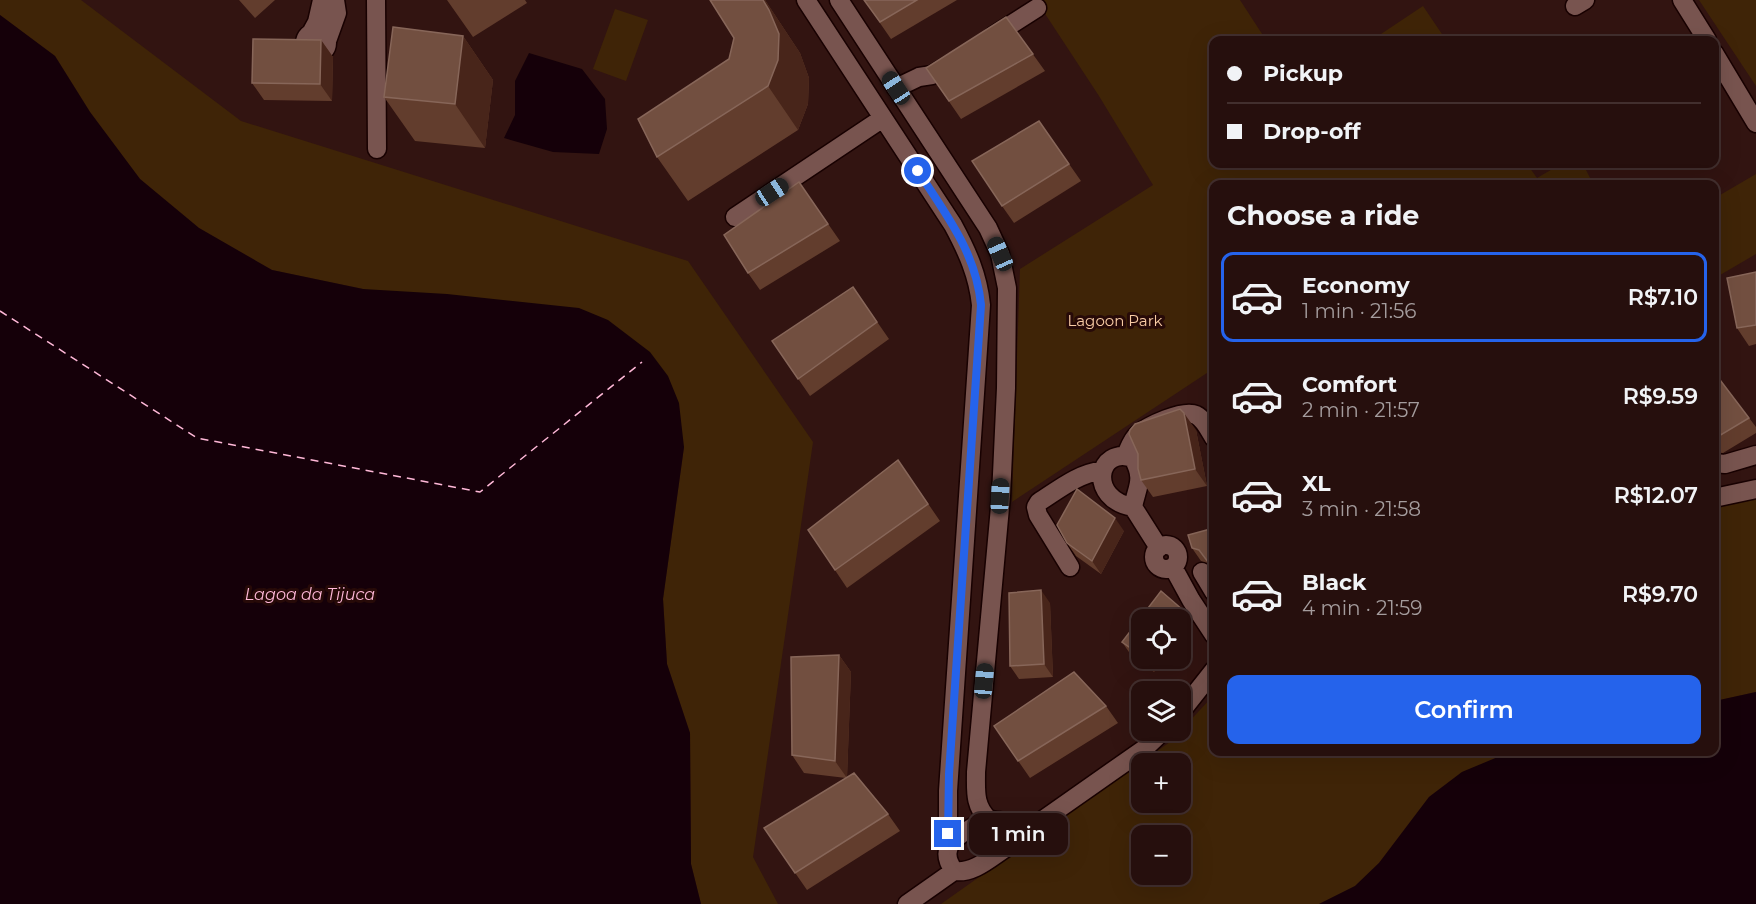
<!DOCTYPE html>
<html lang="en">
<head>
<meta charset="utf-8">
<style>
	body { margin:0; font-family:Montserrat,sans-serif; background:#2e1816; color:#f1f3f6; height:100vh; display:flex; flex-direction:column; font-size:22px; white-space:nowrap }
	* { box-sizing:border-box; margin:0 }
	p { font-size:20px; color:#a49c9d }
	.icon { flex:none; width:33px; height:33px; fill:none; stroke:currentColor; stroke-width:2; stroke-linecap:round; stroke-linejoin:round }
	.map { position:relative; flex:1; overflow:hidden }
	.sheet { position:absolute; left:1209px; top:180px; width:510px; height:576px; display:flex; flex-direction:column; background:#260f0d; border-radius:12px; box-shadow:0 6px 24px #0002,0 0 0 2px #422f2e }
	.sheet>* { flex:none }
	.banner { position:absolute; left:1209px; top:36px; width:510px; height:132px; border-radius:12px; box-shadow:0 6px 24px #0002,0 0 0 2px #422f2e; display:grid; align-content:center; height:132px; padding:0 18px; background:#260f0d }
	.fabs { position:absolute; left:1131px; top:609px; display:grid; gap:12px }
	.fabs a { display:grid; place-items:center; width:60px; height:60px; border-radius:12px; background:#260f0d; box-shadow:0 6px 24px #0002,0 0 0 2px #422f2e; font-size:30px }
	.end { position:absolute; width:27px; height:27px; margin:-14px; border:8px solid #2563eb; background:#fff; box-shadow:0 0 0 3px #fff }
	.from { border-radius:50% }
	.bubble { position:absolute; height:42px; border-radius:12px; background:#260f0d; box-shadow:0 6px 24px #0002,0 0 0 2px #422f2e; font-size:20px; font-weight:600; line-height:42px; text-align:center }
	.car { position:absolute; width:18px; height:36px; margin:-18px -9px; border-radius:8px; box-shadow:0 0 4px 2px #0007; background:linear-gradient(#222 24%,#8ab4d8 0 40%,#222 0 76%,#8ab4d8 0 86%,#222 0) }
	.banner b { display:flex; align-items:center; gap:21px; height:57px; font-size:22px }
	.banner b+b { border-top:2px solid #422f2e }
	.banner i { width:15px; height:15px; background:#f1f3f6 }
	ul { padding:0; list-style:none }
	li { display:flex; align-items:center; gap:18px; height:90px; margin:0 12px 9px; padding:0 6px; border:3px solid transparent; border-radius:12px }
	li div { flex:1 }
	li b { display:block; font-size:22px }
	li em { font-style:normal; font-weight:600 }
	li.active { border-color:#2563eb }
	li>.icon { width:54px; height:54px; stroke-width:1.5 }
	h2 { padding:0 18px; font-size:27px; line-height:72px }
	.button { display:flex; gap:12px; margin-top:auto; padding:12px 18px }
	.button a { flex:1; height:69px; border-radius:12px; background:#2563eb; color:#fff; font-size:24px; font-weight:600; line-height:69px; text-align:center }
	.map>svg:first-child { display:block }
	.green { fill:#3f2407; fill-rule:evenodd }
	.water { fill:#150009 }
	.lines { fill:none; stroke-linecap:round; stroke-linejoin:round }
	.ferry { stroke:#ffb8d8; stroke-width:1.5; stroke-dasharray:8 6; stroke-linecap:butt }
	.minor-casing { stroke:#180101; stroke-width:21 }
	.minor { stroke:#78544f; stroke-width:18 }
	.wall { fill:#623d2d }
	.shaded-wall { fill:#48251a }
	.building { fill:#724f40; stroke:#876659; stroke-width:1.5 }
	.route { stroke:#2563eb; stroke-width:8 }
	.labels { text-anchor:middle; stroke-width:6; stroke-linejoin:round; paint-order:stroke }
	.park-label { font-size:15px; fill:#f9cca5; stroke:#270a08 }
	.water-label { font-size:16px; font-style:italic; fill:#ffb8d8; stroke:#270a08 }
</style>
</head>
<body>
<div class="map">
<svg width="1756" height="904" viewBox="0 0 1756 904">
	<rect width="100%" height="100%" fill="#321411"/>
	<!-- green -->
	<path class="green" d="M0 0H81L241 121 688 261 813 442 753 857 778 904H701L691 864 690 733 667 664 663 599 684 447 363 289 272 270 199 228 140 179 90 112 55 56 0 15Z
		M1036 0H1240L1266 40H1214V164H1527L1537 178 1561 164H1583L1593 184H1214L1213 369 1012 502 1020 269 1153 185 1099 96Z
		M1699 0H1756V86Z
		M1423 6 1446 40H1372Z
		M615 9 648 20 626 81 593 69Z
		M1756 174V254L1715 278V198Z
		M1756 496V692L1715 701 1714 506Z
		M1213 696 1214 752H1510L1462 772 1429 797 1379 863 1355 886 1319 904H941L1170 742ZM1142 764H1180V802H1142ZM1142 836H1180V874H1142Z"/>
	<!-- water -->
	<path class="water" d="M0 15 55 56 90 112 140 179 199 228 272 270 363 289 447 294 579 308 608 320 650 352 668 376 679 403 684 447 663 599 667 664 690 733 691 864 701 904H0Z
		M529 53 582 69 605 99 607 129 599 154 553 152 504 138 515 115V81Z
		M1756 692V904H1319L1355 886 1379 863 1429 797 1462 772 1510 752H1714L1715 701Z"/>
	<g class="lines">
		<!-- ferry -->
		<path class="ferry" d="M0 311 197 438 480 492 642 362"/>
		<defs>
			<path id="minor" d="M376 0 377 149
				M806 0 953 225C967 251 978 275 981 305L948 791V851
				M839 0 988 228 1000 254 1007 288 1006 388 1001 496 976 772C976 791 974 806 989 820
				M1682 0 1707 40
				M1575 6 1585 0
				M305 43a11 11 0 1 1 22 0a11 11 0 1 1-22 0Z
				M311 33 317 22 322 0
				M993 36 1037 8
				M327 41 337 13 335 0
				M1714 53 1756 123
				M896 88 919 77 932 75 952 63
				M735 217 883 118
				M1126 455C1129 448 1132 439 1138 434 1148 426 1183 409 1196 415 1204 419 1209 430 1214 438
				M1714 463 1725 464 1756 455
				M1714 498 1756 489
				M1133 507C1087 499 1097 445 1133 458 1145 480 1137 486 1133 507L1159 548
				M1154 557a12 12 0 1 1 24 0a12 12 0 1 1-24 0Z
				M1070 567 1038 515 1036 507 1039 502C1058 490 1079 473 1101 471
				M1173 567 1191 600 1214 635
				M1202 572 1214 592
				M1180 713 1214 670
				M1000 821C1007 828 1009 837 1007 847 991 857 974 874 954 871 940 851 950 840 968 830 975 826 982 821 989 820 998 819 1003 825 1012 826 1021 827 1031 824 1040 822
				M1030 829 1144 749 1164 730
				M907 904 954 871"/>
		</defs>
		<!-- minor casing -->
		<use href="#minor" class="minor-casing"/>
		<!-- minor -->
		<use href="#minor" class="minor"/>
	</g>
	<!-- wall -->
	<path class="wall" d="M239 0H275L255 18Z
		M447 0H525L527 3 473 37Z
		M710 0H765L800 53 809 78 808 104 798 130 688 201 657 157 729 59 734 38Z
		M864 0H957L891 39Z
		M1006 17 1045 71 961 119 926 68Z
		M463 36 493 80 485 148 415 141 384 97Z
		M321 40 333 57 332 101 264 100 252 83Z
		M1039 121 1081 181 1014 223 1002 206Z
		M799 182 840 241 760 290 748 273Z
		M1756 272V344L1749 346 1737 328Z
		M853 287 889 339 810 396 772 341Z
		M1714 372 1756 427V433L1723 453 1714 452Z
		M1196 430 1207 486 1153 497 1141 480Z
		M898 460 940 521 847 588 808 530Z
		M1214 528V570L1208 563 1201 561 1192 548Z
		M1124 531 1101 574 1076 556 1067 543Z
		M1161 591 1183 610 1192 623 1180 638V620H1142V658H1165L1154 672 1131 655 1122 642Z
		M1050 603 1053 677 1019 679 1010 666Z
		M839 655 851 672 847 777 888 814 900 831 807 890 764 828 846 778 804 773 792 755Z
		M1106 706 1118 723 1030 778 994 726Z"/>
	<!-- shaded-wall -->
	<path class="shaded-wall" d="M763 0H765L800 53 809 78 808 104 798 130 768 86Z
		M463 36 493 80 485 148 455 104Z
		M321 40 333 57 332 101 320 84Z
		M1184 413 1196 430 1207 486 1195 469Z
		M1115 518 1124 531 1101 574 1092 561Z
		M1041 590 1050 603 1053 677 1044 664Z
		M1183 610 1192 623 1180 638V620H1176Z
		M839 655 851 672 847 778 835 761Z
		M1146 658H1165L1154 672Z"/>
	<!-- building -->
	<path class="building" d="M710 0H763L769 10 779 34 778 60 768 86 657 157 638 119 729 59 734 38Z
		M864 0H917L880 22Z
		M1006 17 1033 54 949 101 926 68Z
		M393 27 463 36 455 104 384 97Z
		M253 39 321 40 320 84 252 83Z
		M1039 121 1069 164 1002 206 972 161Z
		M799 182 828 224 748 273 724 235Z
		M1756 272V325L1737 328 1727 278Z
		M853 287 877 322 798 379 772 341Z
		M1714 372 1749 418 1714 439Z
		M1180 409 1184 413 1195 469 1141 480 1138 469V454L1129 434 1130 430 1135 424Z
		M898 460 928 504 835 570 808 530Z
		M1077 489 1115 518 1092 561 1067 543 1057 525Z
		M1214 528V561L1208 562 1199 550 1192 548 1188 535Z
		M1041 590 1044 664 1010 666 1009 593Z
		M1161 591 1183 610 1176 620H1142V656L1122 642Z
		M839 655 835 761 792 755 791 657Z
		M1074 672 1106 706 1018 761 994 726Z
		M854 773 888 814 795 873 764 828Z"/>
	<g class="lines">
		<!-- route -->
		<path class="route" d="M918 171C946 215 976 252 981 305L949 774 948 834"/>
	</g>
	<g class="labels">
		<!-- park labels -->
		<g class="park-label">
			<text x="1115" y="326">Lagoon Park</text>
		</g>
		<!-- water labels -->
		<g class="water-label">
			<text x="310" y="600">Lagoa da Tijuca</text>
		</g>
	</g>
</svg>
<div class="fabs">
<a><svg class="icon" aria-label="locate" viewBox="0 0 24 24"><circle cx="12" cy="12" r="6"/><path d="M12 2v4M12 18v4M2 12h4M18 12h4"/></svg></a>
<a><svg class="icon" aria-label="layers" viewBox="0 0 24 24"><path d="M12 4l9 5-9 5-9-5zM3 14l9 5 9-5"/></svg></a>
<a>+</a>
<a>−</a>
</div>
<i class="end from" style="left:918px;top:171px"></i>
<i class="end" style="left:948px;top:834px"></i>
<div class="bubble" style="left:969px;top:813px;width:99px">1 min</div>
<i class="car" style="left:896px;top:88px;rotate:327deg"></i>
<i class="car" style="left:772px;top:192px;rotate:57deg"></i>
<i class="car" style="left:1000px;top:254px;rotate:336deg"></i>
<i class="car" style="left:1000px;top:496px;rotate:3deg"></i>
<i class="car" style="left:984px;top:681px;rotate:5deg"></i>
<div class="banner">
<b><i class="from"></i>Pickup</b>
<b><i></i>Drop-off</b>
</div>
<section class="sheet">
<h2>Choose a ride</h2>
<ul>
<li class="active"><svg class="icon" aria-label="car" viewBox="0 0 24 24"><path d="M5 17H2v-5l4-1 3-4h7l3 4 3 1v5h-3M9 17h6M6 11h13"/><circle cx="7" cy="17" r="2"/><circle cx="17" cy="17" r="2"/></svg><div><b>Economy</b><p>1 min · 21:56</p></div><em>R$7.10</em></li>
<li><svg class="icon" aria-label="car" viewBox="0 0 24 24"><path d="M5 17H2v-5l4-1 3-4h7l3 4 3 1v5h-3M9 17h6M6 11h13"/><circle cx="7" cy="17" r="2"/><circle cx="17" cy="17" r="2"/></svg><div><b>Comfort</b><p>2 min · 21:57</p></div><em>R$9.59</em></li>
<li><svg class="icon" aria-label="car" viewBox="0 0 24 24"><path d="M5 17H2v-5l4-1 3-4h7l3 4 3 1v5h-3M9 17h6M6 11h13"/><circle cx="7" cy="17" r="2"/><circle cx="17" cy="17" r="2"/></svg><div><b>XL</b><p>3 min · 21:58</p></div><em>R$12.07</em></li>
<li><svg class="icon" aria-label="car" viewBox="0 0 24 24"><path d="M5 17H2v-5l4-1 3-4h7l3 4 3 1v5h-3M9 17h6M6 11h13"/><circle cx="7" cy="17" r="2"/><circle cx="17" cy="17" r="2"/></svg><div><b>Black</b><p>4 min · 21:59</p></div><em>R$9.70</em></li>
</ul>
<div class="button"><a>Confirm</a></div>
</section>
</div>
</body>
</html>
